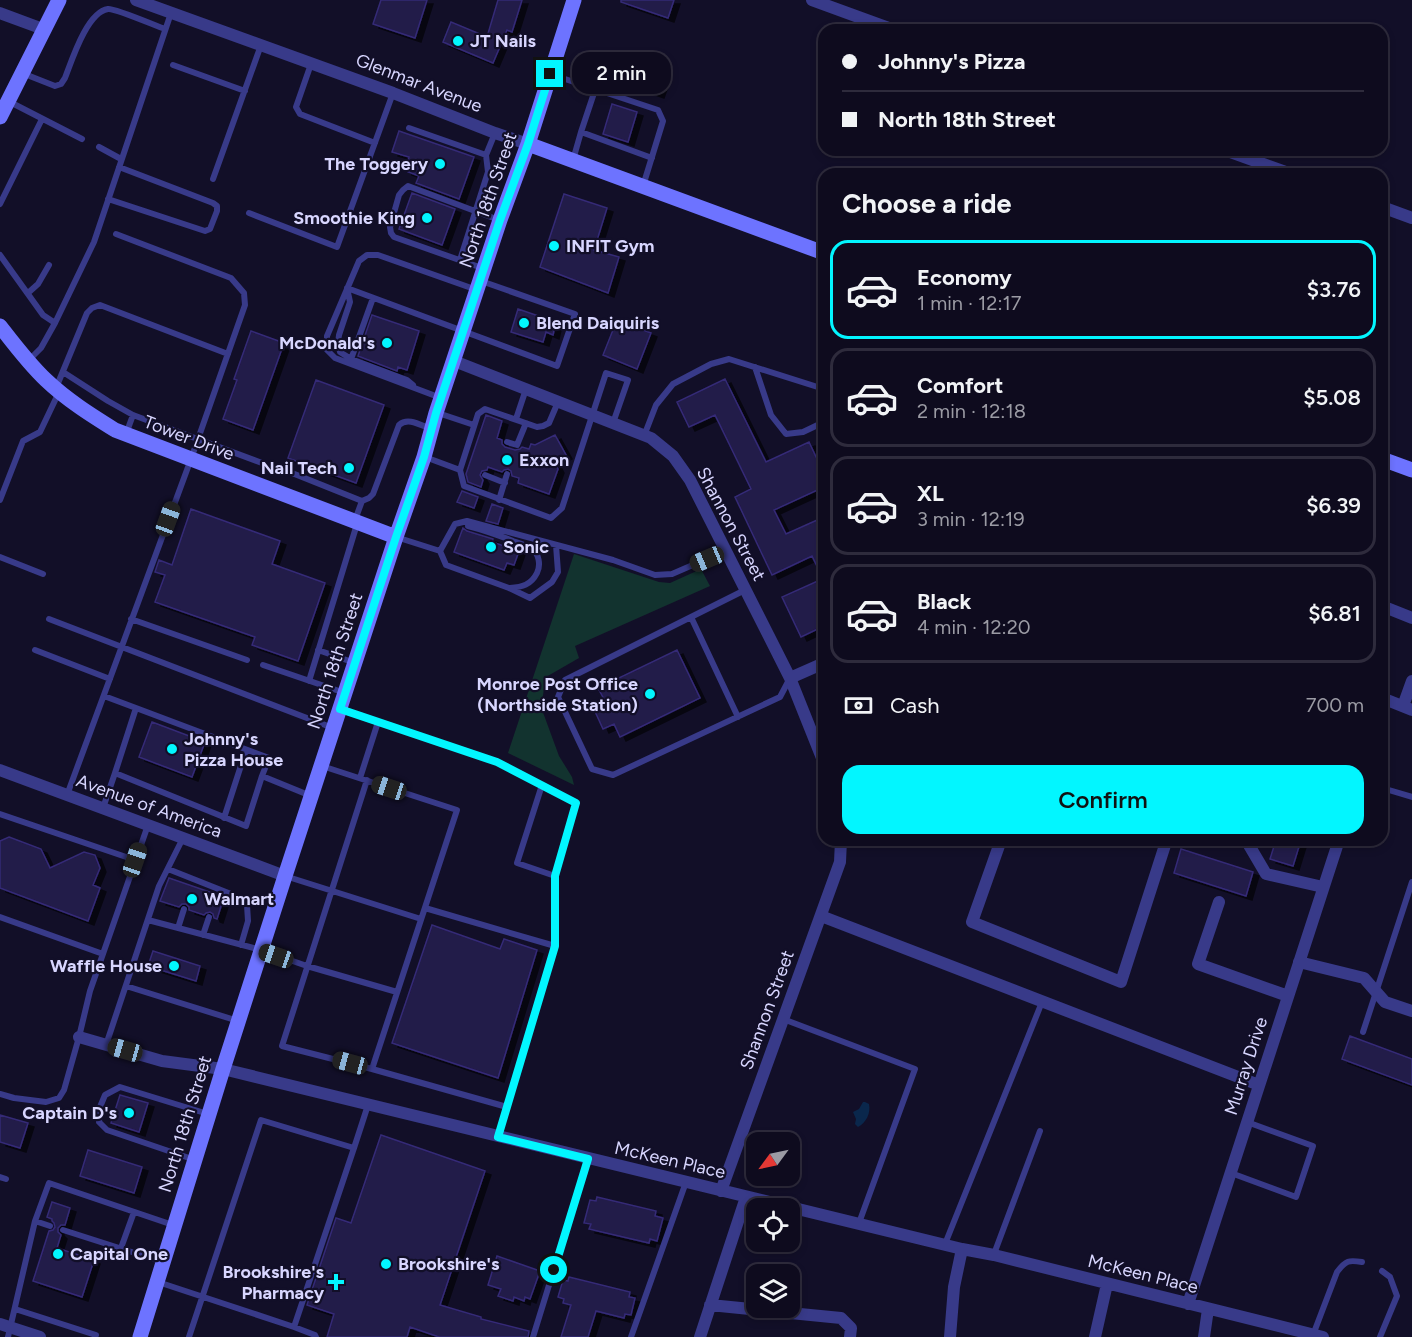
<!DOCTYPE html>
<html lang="en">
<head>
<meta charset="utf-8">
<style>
	body { margin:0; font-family:Figtree,sans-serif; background:#171427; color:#f1f3f6; height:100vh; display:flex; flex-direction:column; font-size:22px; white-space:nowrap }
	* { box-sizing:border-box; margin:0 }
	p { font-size:20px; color:#9b9ba4 }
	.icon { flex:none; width:33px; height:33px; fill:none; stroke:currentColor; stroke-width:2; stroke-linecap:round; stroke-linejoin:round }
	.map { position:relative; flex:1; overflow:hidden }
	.side { position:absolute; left:818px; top:168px; width:570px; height:678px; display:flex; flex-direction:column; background:#0e0b1e; border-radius:18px; box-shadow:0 3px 9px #0003,0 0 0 2px #2e2b3c }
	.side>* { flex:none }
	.top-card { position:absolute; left:818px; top:24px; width:570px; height:132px; border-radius:18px; box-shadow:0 3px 9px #0003,0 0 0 2px #2e2b3c; display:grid; align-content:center; height:132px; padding:0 24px; background:#0e0b1e }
	.needle { width:39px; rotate:237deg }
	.tools { position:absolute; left:746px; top:1132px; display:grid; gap:12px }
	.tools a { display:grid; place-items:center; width:54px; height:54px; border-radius:12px; background:#0e0b1e; box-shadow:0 3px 9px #0003,0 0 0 2px #2e2b3c; font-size:30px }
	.end { position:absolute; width:27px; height:27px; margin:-14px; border:8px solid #02f6ff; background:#111; box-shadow:0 0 0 3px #111 }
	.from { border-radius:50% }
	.bubble { position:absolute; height:42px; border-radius:18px; background:#0e0b1e; box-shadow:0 3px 9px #0003,0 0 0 2px #2e2b3c; font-size:20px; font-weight:600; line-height:42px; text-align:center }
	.car { position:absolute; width:18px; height:36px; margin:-18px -9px; border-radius:8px; box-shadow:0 0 4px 2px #0007; background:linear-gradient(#222 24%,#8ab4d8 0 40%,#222 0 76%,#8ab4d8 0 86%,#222 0) }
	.top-card b { display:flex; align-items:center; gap:21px; height:57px; font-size:22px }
	.top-card b+b { border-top:2px solid #2e2b3c }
	.top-card i { width:15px; height:15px; background:#f1f3f6 }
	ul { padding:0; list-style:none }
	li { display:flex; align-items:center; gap:18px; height:99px; margin:0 12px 9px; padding:0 12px; border:3px solid #2e2b3c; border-radius:18px }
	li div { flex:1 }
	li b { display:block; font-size:22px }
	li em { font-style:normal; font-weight:600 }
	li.on { border-color:#02f6ff }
	li>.icon { width:54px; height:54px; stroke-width:1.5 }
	h2 { padding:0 24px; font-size:27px; line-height:72px }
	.pay { display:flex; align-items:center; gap:15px; height:66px; padding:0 24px; font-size:22px }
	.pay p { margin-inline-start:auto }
	.cta { display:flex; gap:12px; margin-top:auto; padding:12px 24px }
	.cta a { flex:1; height:69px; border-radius:18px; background:#02f6ff; color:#111; font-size:24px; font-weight:600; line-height:69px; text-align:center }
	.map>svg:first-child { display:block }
	.green { fill:#12332f }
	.water { fill:#0a274c }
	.building { fill:#211a4a; stroke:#352b77; stroke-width:1.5; filter:url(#shadow) }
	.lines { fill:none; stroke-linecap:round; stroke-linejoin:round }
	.lane { stroke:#383a89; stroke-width:6 }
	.street { stroke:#383a89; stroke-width:12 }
	.secondary { stroke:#6d73ff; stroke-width:15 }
	.route { stroke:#02f6ff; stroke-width:8 }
	.poi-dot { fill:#02f6ff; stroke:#120f28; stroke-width:2 }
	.labels { text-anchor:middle; stroke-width:4.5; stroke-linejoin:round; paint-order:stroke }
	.poi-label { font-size:18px; font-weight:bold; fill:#d8d6ff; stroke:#120f28; text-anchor:start }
	.street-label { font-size:18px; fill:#d8d6ff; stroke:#120f28 }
</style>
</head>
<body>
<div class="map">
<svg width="1412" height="1337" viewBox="0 0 1412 1337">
	<defs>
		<filter id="shadow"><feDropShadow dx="6" dy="4" stdDeviation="0" flood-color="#0009"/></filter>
	</defs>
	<rect width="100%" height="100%" fill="#120f28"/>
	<!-- green -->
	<path class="green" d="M574 554 659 582 670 583 701 569 710 586 575 646 579 658 546 677 541 707 559 756 572 777 574 785 508 753Z"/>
	<!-- water -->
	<path class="water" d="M863 1102H865L869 1104C871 1113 866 1123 858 1127L855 1124 856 1119 853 1112 859 1109Z"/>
	<!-- building -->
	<path class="building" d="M381 0H427L415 38 373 24Z
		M498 0H522L512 32 507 30 493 63 443 42 451 22 487 37Z
		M621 0H674L668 18 621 2Z
		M626 57 666 71 658 94 618 80Z
		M612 104 637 112 628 142 603 134Z
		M399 131 474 157 459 199 416 183 419 176 406 171 409 157 392 152Z
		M412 193 455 209 442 245 399 229Z
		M564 194 607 208 594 250 619 257 608 293 540 267Z
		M518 309 556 322 553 335 546 332 543 342 511 332Z
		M372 315 419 331 407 370 398 367 397 371 358 356Z
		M617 320 651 333 637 369 603 355Z
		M251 331 284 343 253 430 223 419 237 380 234 379Z
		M725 379 766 462 809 442 824 474V487L774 510 786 534 824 517V581L812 556 772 575 735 497 751 489 715 415 689 427 677 402Z
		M316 380 384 405 356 483 288 458Z
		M486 415 502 421 497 438 502 440V444L505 447 515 450 520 449 522 447 529 449 531 444 535 445 555 435 566 455 554 461 558 469 549 494 518 483 519 478 512 476 511 471 508 469 504 470 502 472 488 467 487 470 482 471 480 475 483 480 481 487 468 482 466 474Z
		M462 491 478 497 474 508 457 502Z
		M492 504 503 508 498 524 486 521Z
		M191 509 280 541 272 564 325 583 298 661 252 645 255 637 155 602 165 575 155 572 159 560 172 565Z
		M463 528 467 531 493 539 492 542 519 551 514 565 507 563 504 570 454 552Z
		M820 580 824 588V626L801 637 782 597Z
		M677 650 700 698 620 737 614 724 603 729 593 707 605 701 598 688Z
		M152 722 205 742 192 777 139 757Z
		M9 837 41 849 50 868 84 852 95 855 100 868 93 885 100 888 88 921 0 888V841Z
		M1276 840H1301L1293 866 1270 859Z
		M1181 849 1253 872 1246 896 1174 873Z
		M169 878 224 897 217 919 214 918 213 914 210 912 206 913 204 915 189 910V907L186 904H182L179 907 160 901Z
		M432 925 500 949 504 939 537 950 498 1078 392 1043Z
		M153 951 200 966 196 981 148 966Z
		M1350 1036 1412 1059V1085L1342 1059Z
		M120 1095 148 1103 139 1132 111 1123Z
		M0 1115 28 1123 20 1148 0 1142Z
		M381 1135 485 1171 440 1305 481 1317V1319L529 1331 528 1337H439L410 1327 407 1337H327L334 1314 307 1305 336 1218 351 1223Z
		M88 1150 142 1167 134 1193 80 1176Z
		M597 1197 656 1211 655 1216 663 1218 657 1241 650 1239 649 1243 589 1229 591 1224 584 1223 590 1200 596 1201Z
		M52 1202 70 1208 65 1225H61L58 1228V1232L61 1235 57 1248 94 1260 82 1297 33 1281 49 1231 53 1230 55 1227 54 1223 52 1221V1219L47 1217Z
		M497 1256 540 1271 530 1299 525 1297 524 1301 514 1297 513 1301 498 1296 501 1289 488 1285Z
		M569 1277 630 1292 629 1297 635 1298 631 1315 625 1314 624 1318 596 1311 588 1337H561L571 1305 563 1303 564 1299 558 1297 563 1280 568 1281Z"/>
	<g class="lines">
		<!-- lane -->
		<path class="lane" d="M311 64 296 107 300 114 375 143
			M173 65 245 91
			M22 73 55 86 61 84 65 78C72 60 87 12 108 9 115 8 156 26 165 29
			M550 74 658 110 663 121 643 186
			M8 101 82 139
			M409 128 486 155
			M581 132 606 57
			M99 147 121 159
			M573 160 581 132 652 158
			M213 179 261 45
			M108 199 205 231 210 229 217 211V206L213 203 119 167
			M0 204 42 119
			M249 213 337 247 393 93
			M0 255 43 315 55 323
			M460 260 488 172 486 155 495 133
			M482 268 394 237 391 233 390 227 399 195 403 190 408 186 499 220
			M347 288 557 366 575 314 481 281
			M347 288 350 302 339 335 338 344 340 352 351 359 407 380 413 385
			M28 293 38 284 49 265
			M29 360 41 348 55 323 94 242 171 13
			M350 362 373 298
			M755 367 771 415 786 434 803 432 824 422
			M63 372 108 401 133 415 262 463
			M56 388 87 313 92 308 100 305 228 354
			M441 398 335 358 327 350V336L359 261 367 255H378L477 290
			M438 413 474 425
			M516 419 526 389
			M126 434 133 415
			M644 436 656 405 673 384 711 364 729 359 824 389
			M507 442 517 445 526 423
			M425 457 460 470 464 486 551 518 562 508 606 373 628 380 613 423
			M282 469 362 501 369 498 373 494 399 425C408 417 420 425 431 429
			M460 470 478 414 485 409 537 427 543 426 549 423 558 402
			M485 475 505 483
			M0 500 23 441 40 432 59 392
			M499 500 507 474
			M355 520 362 501
			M468 526C484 530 498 535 513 541 519 543 526 545 531 548 539 553 541 565 537 573 531 585 522 587 510 588
			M396 537 440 551 446 565 509 588 530 598 552 582 558 572 556 545
			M440 551 455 524 467 521 613 560 655 575 672 574 725 551
			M0 557 43 574
			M745 590 565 680 558 697 592 769 613 775 780 697 790 678
			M691 617 738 717
			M49 619 333 728
			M131 619 247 660
			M35 650 110 679
			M318 650 355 663
			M263 665 345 693
			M309 681 357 524
			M104 696 136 708
			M340 709 378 722
			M322 766 457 810 372 1069 282 1046 367 780
			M115 773 136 708 269 758 262 776
			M360 778 378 722 497 762 576 803 555 876V946L507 1107 372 1069
			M542 785 517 863 555 876
			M1382 788 1412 797
			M67 795 191 459 245 305 244 293 231 278 116 234
			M103 808 115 773 246 826 262 776 311 796
			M0 814 135 860
			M224 818 246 750
			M168 869 231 894 247 905 248 921 241 945
			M285 876 421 919
			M425 908 555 946
			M0 917 103 954
			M148 920 261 950 307 966 397 992
			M178 928 184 909
			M203 935 209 917
			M126 986 238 1021
			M783 1019 915 1069 859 1223
			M1363 1032 1412 882
			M106 1045 159 886 183 838
			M0 1094 14 1098 46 1102 59 1098 64 1090 79 1037 90 991 148 825
			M498 1137 507 1107
			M354 1148 368 1105
			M195 1160 107 1130 99 1122 100 1107 105 1095 120 1087 208 1114
			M1231 1173 1296 1197 1313 1146 1247 1122
			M0 1177 6 1179
			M35 1221 50 1226
			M63 1230 163 1262
			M945 1244 1042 1002
			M121 1248 134 1212
			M994 1254 1040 1131
			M158 1282 294 1327 354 1148 261 1120C237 1193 213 1265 189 1337
			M15 1309 96 1335 95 1337
			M294 1327 315 1335 316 1337
			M1313 1335 1337 1272C1346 1260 1349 1260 1362 1262
			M8 1337 35 1221 49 1183 173 1225
			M533 1337 588 1159
			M631 1337 686 1182
			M1380 1337 1397 1296 1390 1277 1382 1271"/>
		<!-- street -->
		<path class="street" d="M136 0 393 93 495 133 528 144
			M812 0 894 30
			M0 13 43 29
			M1225 150 1291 174
			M1382 207 1412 218
			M454 361 651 438 673 456 690 480 790 678 824 763
			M1382 606 1412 618
			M790 678 824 663
			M1382 698 1412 710
			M1403 706 1412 681
			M0 770 285 876
			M1001 840 972 922 1121 982 1166 842
			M1246 840 1266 874 1323 887
			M1219 902 1198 964 1288 996
			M821 916 1259 1085
			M1299 962 1364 978 1385 1002 1412 1011
			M79 1037 162 1061 223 1069 962 1249 994 1255 1323 1337
			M721 1191 840 862 841 840
			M1188 1304 1339 840
			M710 1305 841 1318 851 1328 850 1337
			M0 1324 40 1337
			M700 1337 746 1197
			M950 1337 954 1287 962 1249
			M1095 1337 1107 1284
			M1204 1337 1208 1309"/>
		<!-- secondary -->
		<path class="secondary" d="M0 117 59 0
			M528 144 824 253
			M0 326C14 344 29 364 46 380 67 400 91 415 115 430L396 537
			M1382 459 1412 470
			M140 1337 223 1069 285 876 396 537 424 457 436 413 500 220 528 144 574 0"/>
	</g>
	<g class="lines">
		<!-- route -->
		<path class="route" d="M550 74 528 144 500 220 436 413 424 457 396 537 340 709 497 762 576 803 555 876V946L498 1137 588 1159 554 1270"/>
	</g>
	<!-- markers -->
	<g class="poi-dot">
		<circle cx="458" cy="41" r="6"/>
		<circle cx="440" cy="164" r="6"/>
		<circle cx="427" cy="218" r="6"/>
		<circle cx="554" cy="246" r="6"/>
		<circle cx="524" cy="323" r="6"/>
		<circle cx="387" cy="343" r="6"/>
		<circle cx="507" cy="460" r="6"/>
		<circle cx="349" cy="468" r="6"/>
		<circle cx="491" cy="547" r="6"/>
		<circle cx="650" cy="694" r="6"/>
		<circle cx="172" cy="749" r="6"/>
		<circle cx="192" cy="899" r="6"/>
		<circle cx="174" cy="966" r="6"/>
		<circle cx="129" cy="1113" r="6"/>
		<circle cx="58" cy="1254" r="6"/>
		<circle cx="386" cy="1264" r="6"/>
		<path d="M333 1273h6v6h6v6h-6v6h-6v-6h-6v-6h6z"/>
	</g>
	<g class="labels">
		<!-- poi labels -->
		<g class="poi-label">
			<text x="470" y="47">JT Nails</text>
			<text x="428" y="170" text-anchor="end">The Toggery</text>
			<text x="415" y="224" text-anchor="end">Smoothie King</text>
			<text x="566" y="252">INFIT Gym</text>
			<text x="536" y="329">Blend Daiquiris</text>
			<text x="375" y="349" text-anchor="end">McDonald's</text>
			<text x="519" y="466">Exxon</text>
			<text x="337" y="474" text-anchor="end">Nail Tech</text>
			<text x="503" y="553">Sonic</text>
			<text x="638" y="690" text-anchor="end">Monroe Post Office<tspan x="638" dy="21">(Northside Station)</tspan></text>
			<text x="184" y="745">Johnny's<tspan x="184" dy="21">Pizza House</tspan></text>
			<text x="204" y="905">Walmart</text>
			<text x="162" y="972" text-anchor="end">Waffle House</text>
			<text x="117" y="1119" text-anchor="end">Captain D's</text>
			<text x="70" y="1260">Capital One</text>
			<text x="398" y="1270">Brookshire's</text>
			<text x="324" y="1278" text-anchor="end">Brookshire's<tspan x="324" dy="21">Pharmacy</tspan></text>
		</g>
		<!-- street labels -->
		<g class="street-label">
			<text transform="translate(419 83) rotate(21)" y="6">Glenmar Avenue</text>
			<text transform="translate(488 200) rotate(-71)" y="6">North 18th Street</text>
			<text transform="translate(189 438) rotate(21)" y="6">Tower Drive</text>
			<text transform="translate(731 524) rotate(62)" y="6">Shannon Street</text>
			<text transform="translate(335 661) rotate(-72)" y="6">North 18th Street</text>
			<text transform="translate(149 806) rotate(20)" y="6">Avenue of America</text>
			<text transform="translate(767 1010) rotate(-70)" y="6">Shannon Street</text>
			<text transform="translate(1246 1066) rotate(-72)" y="6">Murray Drive</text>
			<text transform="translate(185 1124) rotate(-73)" y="6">North 18th Street</text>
			<text transform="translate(670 1160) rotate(13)" y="6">McKeen Place</text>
			<text transform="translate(1143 1274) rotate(14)" y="6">McKeen Place</text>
		</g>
	</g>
</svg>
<div class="tools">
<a><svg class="needle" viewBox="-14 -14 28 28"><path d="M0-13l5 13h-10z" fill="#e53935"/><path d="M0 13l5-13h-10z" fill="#9b9ba4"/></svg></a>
<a><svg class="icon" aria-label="locate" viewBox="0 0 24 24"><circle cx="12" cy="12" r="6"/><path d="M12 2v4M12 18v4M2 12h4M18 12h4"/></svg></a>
<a><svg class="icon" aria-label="layers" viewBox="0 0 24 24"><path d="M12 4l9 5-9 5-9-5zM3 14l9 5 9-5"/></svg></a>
</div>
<i class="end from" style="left:554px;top:1270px"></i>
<i class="end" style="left:550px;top:74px"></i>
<div class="bubble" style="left:572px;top:52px;width:99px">2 min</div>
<i class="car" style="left:168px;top:519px;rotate:20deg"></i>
<i class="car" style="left:707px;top:559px;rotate:247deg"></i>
<i class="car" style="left:389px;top:788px;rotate:288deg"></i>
<i class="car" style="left:135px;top:860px;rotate:19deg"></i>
<i class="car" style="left:276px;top:956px;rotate:289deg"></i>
<i class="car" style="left:125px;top:1050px;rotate:286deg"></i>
<i class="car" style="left:350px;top:1063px;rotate:285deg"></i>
<div class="top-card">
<b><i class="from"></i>Johnny's Pizza</b>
<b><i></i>North 18th Street</b>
</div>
<section class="side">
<h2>Choose a ride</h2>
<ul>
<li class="on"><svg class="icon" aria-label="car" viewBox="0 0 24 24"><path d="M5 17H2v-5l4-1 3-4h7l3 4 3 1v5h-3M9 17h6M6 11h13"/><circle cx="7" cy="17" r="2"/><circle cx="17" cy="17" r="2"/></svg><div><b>Economy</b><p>1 min · 12:17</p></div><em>$3.76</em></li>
<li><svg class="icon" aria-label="car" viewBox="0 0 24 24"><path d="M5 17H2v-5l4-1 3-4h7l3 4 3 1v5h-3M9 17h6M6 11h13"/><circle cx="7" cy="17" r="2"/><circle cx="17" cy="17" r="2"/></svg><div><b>Comfort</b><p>2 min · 12:18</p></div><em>$5.08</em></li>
<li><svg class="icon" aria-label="car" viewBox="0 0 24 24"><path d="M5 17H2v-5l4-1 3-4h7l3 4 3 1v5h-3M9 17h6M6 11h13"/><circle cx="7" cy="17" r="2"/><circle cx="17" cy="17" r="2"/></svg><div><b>XL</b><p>3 min · 12:19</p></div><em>$6.39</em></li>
<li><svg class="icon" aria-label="car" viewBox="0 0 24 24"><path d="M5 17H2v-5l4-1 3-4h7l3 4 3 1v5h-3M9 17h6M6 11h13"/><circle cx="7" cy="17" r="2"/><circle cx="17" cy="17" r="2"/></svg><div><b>Black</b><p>4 min · 12:20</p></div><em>$6.81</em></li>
</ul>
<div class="pay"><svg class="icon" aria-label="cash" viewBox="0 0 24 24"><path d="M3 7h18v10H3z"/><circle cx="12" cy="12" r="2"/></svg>Cash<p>700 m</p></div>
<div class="cta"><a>Confirm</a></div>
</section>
</div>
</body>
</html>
